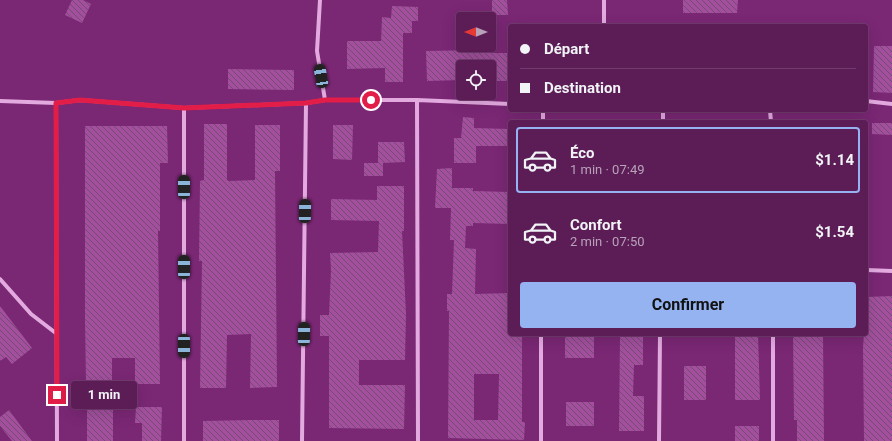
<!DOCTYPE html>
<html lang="fr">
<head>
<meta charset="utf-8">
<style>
	body { margin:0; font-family:Roboto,sans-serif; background:#652a61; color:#f1f3f6; height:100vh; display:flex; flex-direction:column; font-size:15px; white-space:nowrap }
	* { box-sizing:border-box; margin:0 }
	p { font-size:13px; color:#b8a2ba }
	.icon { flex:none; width:22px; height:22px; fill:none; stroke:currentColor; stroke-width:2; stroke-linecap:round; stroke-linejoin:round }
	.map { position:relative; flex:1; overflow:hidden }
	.sheet { position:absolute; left:508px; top:120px; width:360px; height:216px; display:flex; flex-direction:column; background:#5c1d57; border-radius:4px; box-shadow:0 4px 16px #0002,0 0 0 1px #713b6d }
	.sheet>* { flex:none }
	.hud { position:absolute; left:508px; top:24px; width:360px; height:88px; border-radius:4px; box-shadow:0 4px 16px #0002,0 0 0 1px #713b6d; display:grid; align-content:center; height:88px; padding:0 12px; background:#5c1d57 }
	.needle { width:26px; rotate:270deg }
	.fabs { position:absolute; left:456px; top:12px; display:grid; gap:8px }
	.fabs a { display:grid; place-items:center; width:40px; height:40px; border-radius:4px; background:#5c1d57; box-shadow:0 4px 16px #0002,0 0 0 1px #713b6d; font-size:20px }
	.end { position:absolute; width:18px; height:18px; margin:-9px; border:5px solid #e11d48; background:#fff; box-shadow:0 0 0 2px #fff }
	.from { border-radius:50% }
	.bubble { position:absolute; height:28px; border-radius:4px; background:#5c1d57; box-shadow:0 4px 16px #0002,0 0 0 1px #713b6d; font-size:13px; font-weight:700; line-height:28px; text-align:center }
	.car { position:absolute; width:12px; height:24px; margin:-12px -6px; border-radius:5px; box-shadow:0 0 3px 1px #0007; background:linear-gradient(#222 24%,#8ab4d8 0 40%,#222 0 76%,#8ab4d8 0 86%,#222 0) }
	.hud b { display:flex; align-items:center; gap:14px; height:38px; font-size:15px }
	.hud b+b { border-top:1px solid #713b6d }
	.hud i { width:10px; height:10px; background:#f1f3f6 }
	ul { padding:7px 0 0; list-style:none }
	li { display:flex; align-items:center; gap:12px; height:66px; margin:0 8px 6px; padding:0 4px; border:2px solid transparent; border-radius:4px }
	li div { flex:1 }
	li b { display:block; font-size:15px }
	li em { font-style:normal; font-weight:700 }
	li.current { border-color:#95b2f1 }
	li>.icon { width:36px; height:36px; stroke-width:1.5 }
	.action { display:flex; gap:8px; margin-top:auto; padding:8px 12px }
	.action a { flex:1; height:46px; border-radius:4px; background:#95b2f1; color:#111; font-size:16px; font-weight:700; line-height:46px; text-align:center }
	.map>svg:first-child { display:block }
	.building { fill:url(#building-back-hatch); fill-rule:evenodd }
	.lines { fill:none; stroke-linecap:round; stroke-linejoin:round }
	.minor { stroke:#e3aae0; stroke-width:4 }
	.route { stroke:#e11d48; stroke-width:5 }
</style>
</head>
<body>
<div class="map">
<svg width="892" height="441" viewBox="0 0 892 441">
	<defs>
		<pattern id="building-back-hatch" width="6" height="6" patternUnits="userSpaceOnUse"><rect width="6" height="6" fill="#a34f9e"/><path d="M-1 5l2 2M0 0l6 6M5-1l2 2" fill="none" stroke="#734d71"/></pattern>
	</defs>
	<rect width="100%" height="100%" fill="#7a2774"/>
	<!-- building -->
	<path class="building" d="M72 0H83L91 4 82 23 65 15Z
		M492 0H507L508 15H492Z
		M683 0H738L737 13H683Z
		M392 6 418 7V21H412V33H403V82H385V68L347 69V41H381L382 17 391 18Z
		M874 46H892V93L873 92Z
		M479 50 480 53H510V81H497V67H463V80L427 81 426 51Z
		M228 69 294 70V90L228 89Z
		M463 117 474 118V128L510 129V146H476V163H454V138H461Z
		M872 123H892V135L872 134Z
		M204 124H227V180L229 181 255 180V125H280V171H275L277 387 250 388 251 334 227 335 226 388H200L202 261H199L200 181 204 180Z
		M333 125H353L352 160 333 159Z
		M85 126H167L168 163H160V231H158L160 384H135V358H112V383H86L85 320Z
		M378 142H404L405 162 383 163V176H364V163H378Z
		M452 168V188H473V191L510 192V224L473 223V226H466L465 248 476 249 475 294 510 293V334H522V422H525L524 440 448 438 449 311H447V294H452L454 240H450L451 208H435L437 169ZM474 374H499L498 420H474Z
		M377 186H404V231H402L406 314 405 360H359V385H405L404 429 329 428V336H320V315H329L331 270 330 253 378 252 379 221 331 220V199L377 200Z
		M892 296V441H864L863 347 864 334H866V297Z
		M0 306 32 348 12 364 6 357 0 361Z
		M565 334H594V358H565Z
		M620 334H643V365H634L633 396H644V431H619Z
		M735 334H758L760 400H735Z
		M793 334H823L824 441H797V420H794Z
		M684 366H706V400H684Z
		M566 402H594V426H566Z
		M136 407H162L161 441H142V423H135Z
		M87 408H113V441H87Z
		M9 410 32 441H12L0 426V417Z
		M251 420H279V441H203V421Z
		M735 426H759V441H735Z"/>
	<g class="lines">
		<!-- minor -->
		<path class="minor" d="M320 0 317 51 325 100
			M604 26V0
			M417 100 418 441
			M0 101 56 103 80 100 184 108 306 103 325 100H417L510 104
			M866 101 892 104
			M56 103 57 441
			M770 110 771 122
			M543 122V110
			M663 122V110
			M866 270 892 271
			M0 279 31 314 57 334
			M541 334V441
			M773 334V441
			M184 441V108
			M302 441 306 103
			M659 441 660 334"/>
	</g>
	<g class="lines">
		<!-- route -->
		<path class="route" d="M57 395 56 103 80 100 184 108 306 103 325 100H371"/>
	</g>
</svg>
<div class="fabs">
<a><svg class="needle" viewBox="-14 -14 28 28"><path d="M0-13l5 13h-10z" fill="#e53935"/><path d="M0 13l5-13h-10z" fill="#b8a2ba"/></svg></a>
<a><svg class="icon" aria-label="locate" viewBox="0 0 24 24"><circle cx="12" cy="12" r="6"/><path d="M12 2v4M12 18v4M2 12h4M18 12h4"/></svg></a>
</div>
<i class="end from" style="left:371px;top:100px"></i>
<i class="end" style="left:57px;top:395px"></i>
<div class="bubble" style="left:71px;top:381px;width:66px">1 min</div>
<i class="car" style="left:321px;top:76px;rotate:350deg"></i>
<i class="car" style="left:184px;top:187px;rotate:0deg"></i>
<i class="car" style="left:305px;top:211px;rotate:1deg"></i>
<i class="car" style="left:184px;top:267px;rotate:0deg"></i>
<i class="car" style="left:304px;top:334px;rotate:1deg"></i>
<i class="car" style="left:184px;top:346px;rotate:180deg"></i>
<div class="hud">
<b><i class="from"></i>Départ</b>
<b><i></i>Destination</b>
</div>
<section class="sheet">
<ul>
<li class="current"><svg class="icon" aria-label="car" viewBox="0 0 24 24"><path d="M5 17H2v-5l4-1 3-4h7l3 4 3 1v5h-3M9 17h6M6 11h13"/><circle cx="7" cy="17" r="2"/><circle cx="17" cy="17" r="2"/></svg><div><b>Éco</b><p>1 min · 07:49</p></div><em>$1.14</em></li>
<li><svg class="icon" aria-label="car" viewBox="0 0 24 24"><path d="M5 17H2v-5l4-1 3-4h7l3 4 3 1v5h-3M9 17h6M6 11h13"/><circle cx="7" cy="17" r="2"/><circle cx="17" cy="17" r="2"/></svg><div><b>Confort</b><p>2 min · 07:50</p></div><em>$1.54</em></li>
</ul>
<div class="action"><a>Confirmer</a></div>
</section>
</div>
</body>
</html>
